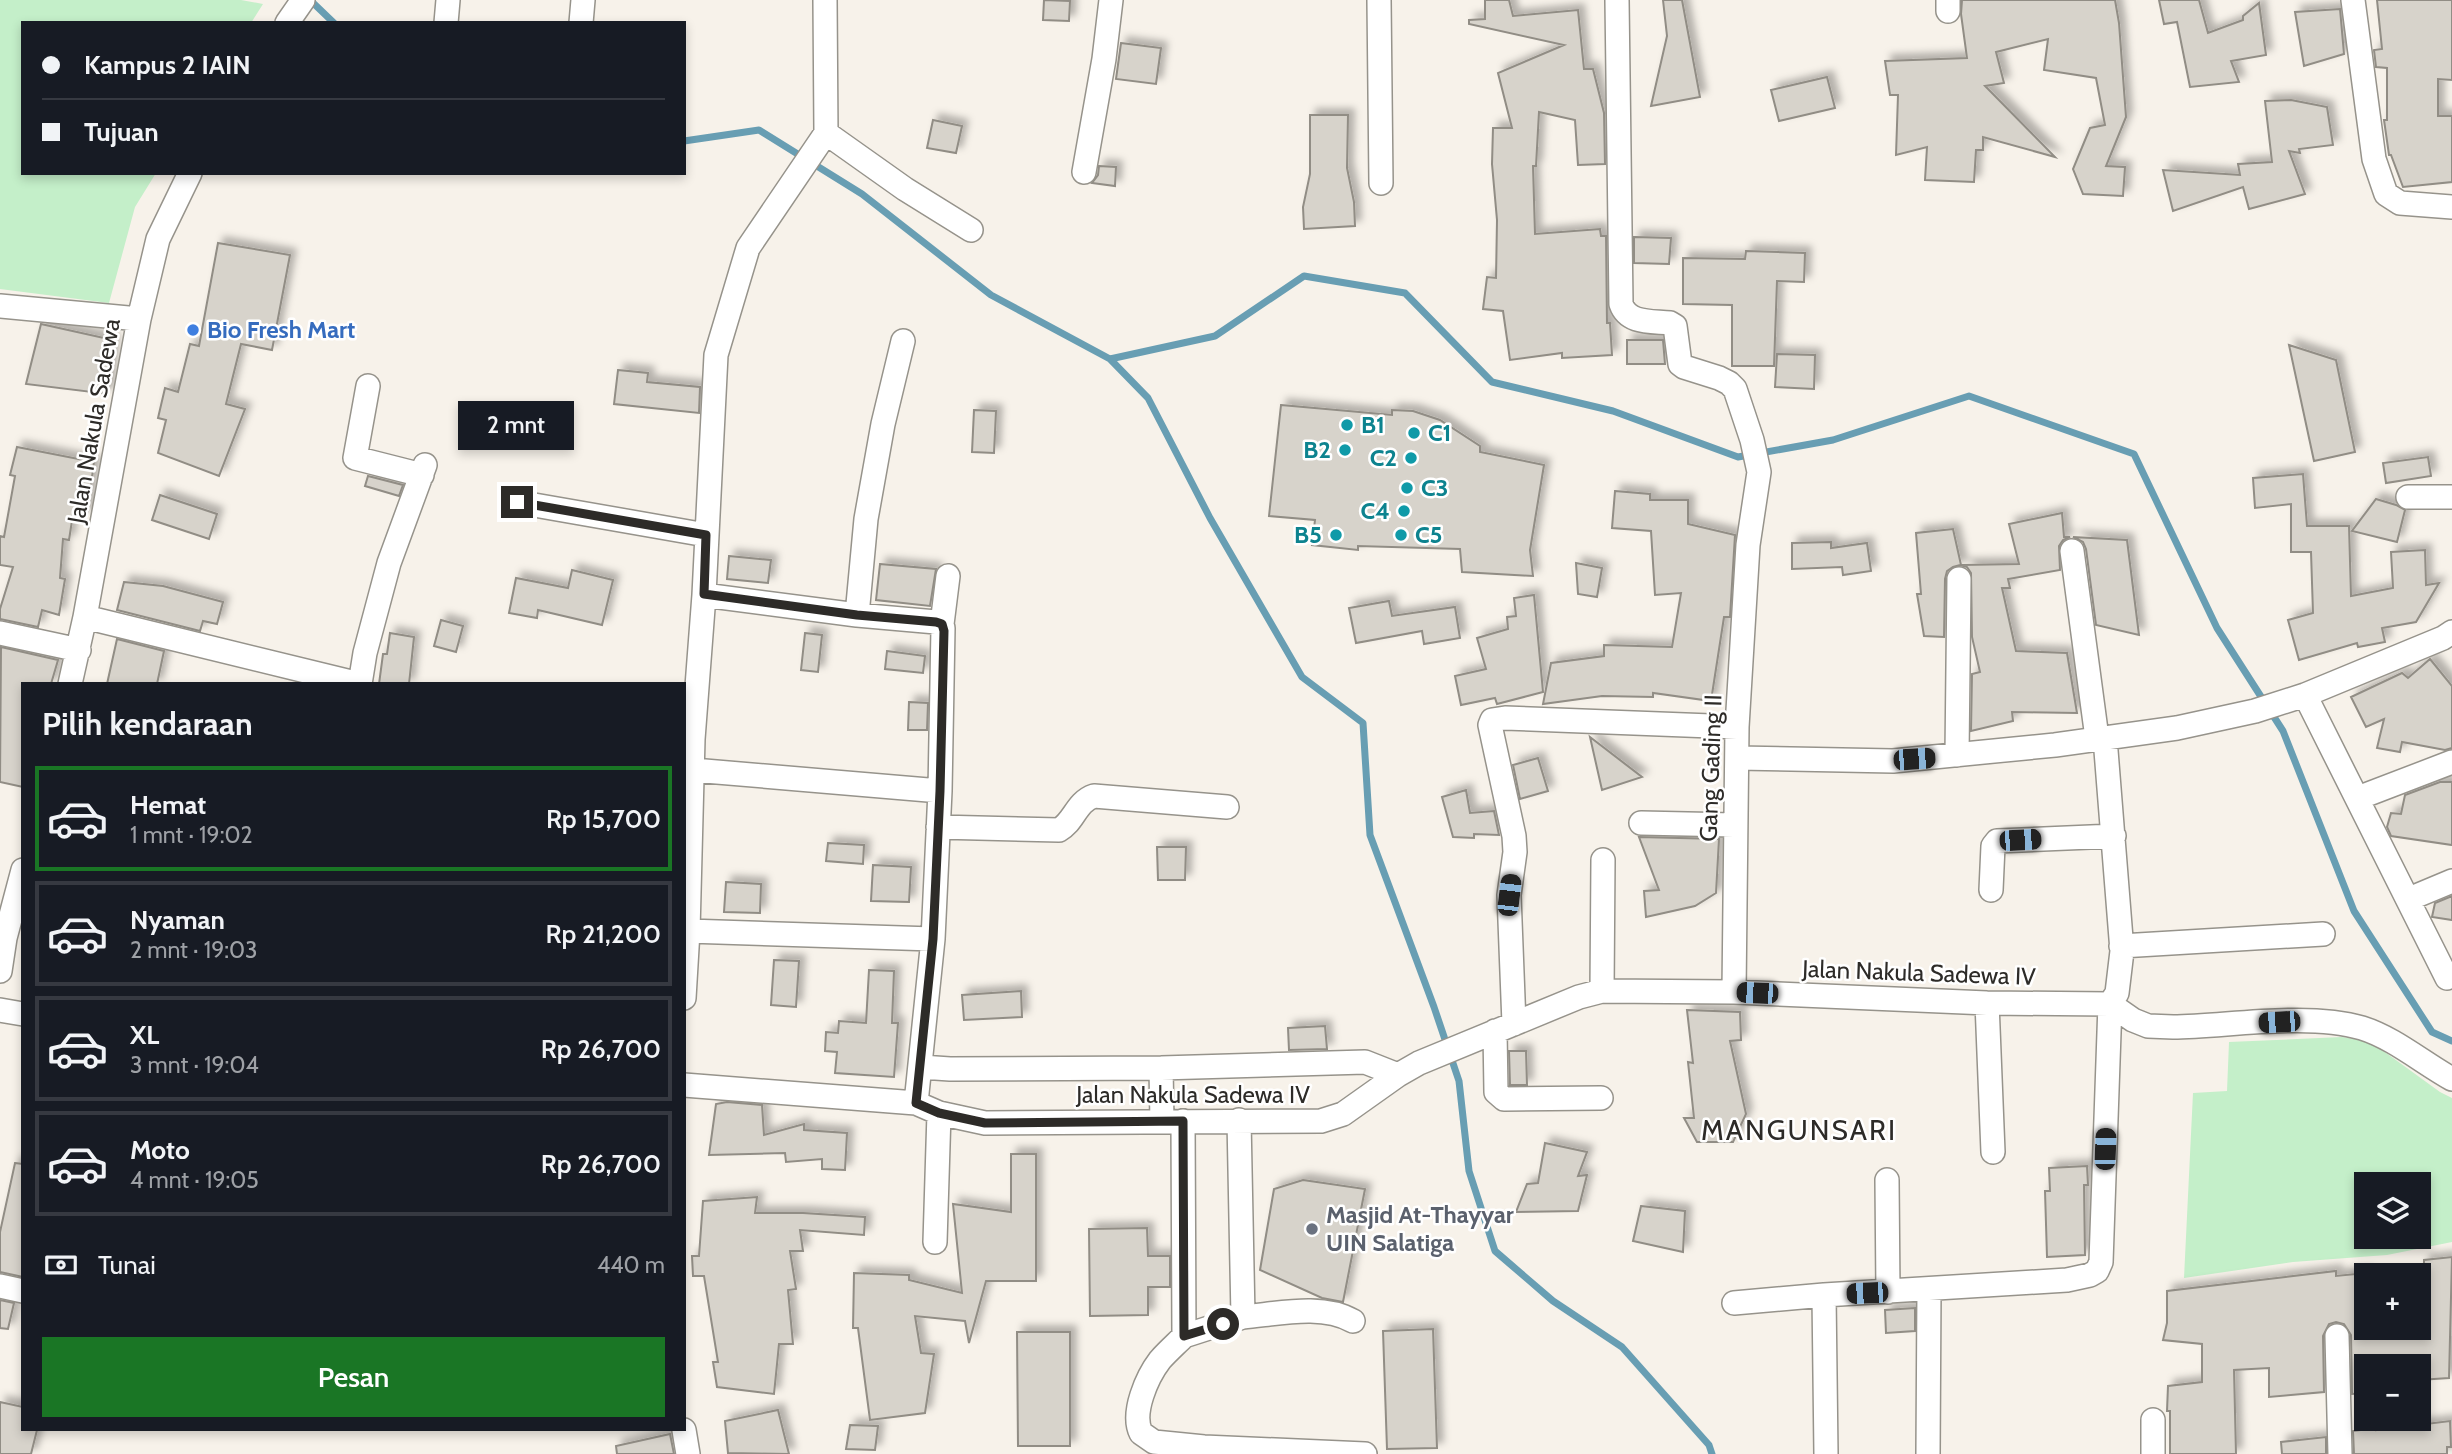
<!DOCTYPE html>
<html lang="id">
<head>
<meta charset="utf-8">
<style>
	body { margin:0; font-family:Cabin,sans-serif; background:#242831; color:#f1f3f6; height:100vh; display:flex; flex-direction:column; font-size:26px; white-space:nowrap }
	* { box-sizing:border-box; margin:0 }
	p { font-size:23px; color:#9ea1a6 }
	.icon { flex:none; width:38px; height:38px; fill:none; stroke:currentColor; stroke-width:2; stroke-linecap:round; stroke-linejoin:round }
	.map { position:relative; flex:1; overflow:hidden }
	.panel { position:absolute; left:21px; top:682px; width:665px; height:749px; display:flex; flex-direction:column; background:#171b24; border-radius:0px; box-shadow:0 4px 10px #0003 }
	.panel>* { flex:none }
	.banner { position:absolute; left:21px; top:21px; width:665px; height:154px; border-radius:0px; box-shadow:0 4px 10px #0003; display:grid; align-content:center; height:154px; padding:0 21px; background:#171b24 }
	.tools { position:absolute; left:2354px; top:1172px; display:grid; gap:14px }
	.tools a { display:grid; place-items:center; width:77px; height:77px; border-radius:0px; background:#171b24; box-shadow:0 4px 10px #0003; font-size:35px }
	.end { position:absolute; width:32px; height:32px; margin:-16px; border:9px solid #2d2b28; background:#fff; box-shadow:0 0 0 4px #fff }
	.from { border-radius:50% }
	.bubble { position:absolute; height:49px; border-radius:0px; background:#171b24; box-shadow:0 4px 10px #0003; font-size:23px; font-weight:600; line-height:49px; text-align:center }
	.car { position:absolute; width:21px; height:42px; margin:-21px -10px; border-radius:9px; box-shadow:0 0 5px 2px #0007; background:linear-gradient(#222 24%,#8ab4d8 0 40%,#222 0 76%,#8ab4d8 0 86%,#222 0) }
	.banner b { display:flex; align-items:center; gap:24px; height:66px; font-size:26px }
	.banner b+b { border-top:2px solid #363941 }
	.banner i { width:18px; height:18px; background:#f1f3f6 }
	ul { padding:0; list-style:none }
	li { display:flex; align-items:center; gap:21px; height:105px; margin:0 14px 10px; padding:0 7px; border:4px solid #363941; border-radius:0px }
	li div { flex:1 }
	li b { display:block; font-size:26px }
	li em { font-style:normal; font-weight:600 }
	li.selected { border-color:#1a7625 }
	li>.icon { width:63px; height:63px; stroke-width:1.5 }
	h2 { padding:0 21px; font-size:32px; line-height:84px }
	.pay { display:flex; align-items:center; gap:18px; height:77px; padding:0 21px; font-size:26px }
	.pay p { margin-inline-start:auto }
	.action { display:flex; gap:14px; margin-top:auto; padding:14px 21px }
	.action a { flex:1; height:80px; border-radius:0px; background:#1a7625; color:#fff; font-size:28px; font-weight:600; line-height:80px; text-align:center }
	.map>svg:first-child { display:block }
	.green { fill:#c4efc9; fill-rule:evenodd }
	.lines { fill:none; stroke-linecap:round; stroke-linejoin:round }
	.stream { stroke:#689eb3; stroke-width:7 }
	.building { fill:#d7d3cb; stroke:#918d85; stroke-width:2; filter:url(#shadow) }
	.minor-casing { stroke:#96938b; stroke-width:26 }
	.minor { stroke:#fff; stroke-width:23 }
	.route { stroke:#2d2b28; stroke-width:9 }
	.shop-dot { fill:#3f7fe0; stroke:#fff; stroke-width:2.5 }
	.culture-dot { fill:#0f9aa8; stroke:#fff; stroke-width:2.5 }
	.worship-dot { fill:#6b7280; stroke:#fff; stroke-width:2.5 }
	.labels { text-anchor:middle; stroke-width:5; stroke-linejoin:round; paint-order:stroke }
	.shop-label { font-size:24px; font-weight:bold; fill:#366cbe; stroke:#fff; text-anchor:start }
	.street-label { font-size:24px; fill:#2d2b28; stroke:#fff }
	.culture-label { font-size:24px; font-weight:bold; fill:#0d838f; stroke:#fff; text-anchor:start }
	.worship-label { font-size:24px; font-weight:bold; fill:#5b616d; stroke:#fff; text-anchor:start }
	.quarter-label { font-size:28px; letter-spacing:2px; fill:#2d2b28; stroke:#fff }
</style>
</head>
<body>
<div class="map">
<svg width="2452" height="1454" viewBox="0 0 2452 1454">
	<defs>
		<filter id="shadow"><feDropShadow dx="6" dy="-6" stdDeviation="3.5" flood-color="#0004"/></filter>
	</defs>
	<rect width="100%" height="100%" fill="#f7f2ea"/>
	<!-- green -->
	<path class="green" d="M0 0H241L263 4 251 23H23V173H156L135 207 109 303 0 289Z
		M2342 1037 2371 1042 2440 1092 2452 1098V1242L2387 1255 2293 1262 2184 1278 2193 1093 2227 1091 2229 1042ZM2366 1185H2418V1237H2366Z"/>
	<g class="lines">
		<!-- stream -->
		<path class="stream" d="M310 0 334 23
			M684 141 759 130 862 194 991 295 1110 359 1215 336 1304 276 1405 293 1492 382 1613 411 1738 457 1833 440 1969 396 2134 454 2217 628 2283 731 2354 911 2432 1032 2452 1041
			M1110 359 1148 398 1210 518 1302 677 1363 723 1370 835 1434 1007 1459 1081 1469 1171 1495 1251 1553 1301 1622 1347 1709 1445 1712 1454"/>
	</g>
	<!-- building -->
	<path class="building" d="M1044 0 1070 1 1069 21 1043 20Z
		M1485 0H1509L1513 16 1578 10 1584 69H1593L1604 113 1605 164 1578 165 1575 120 1539 112 1536 166H1533L1535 234 1600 229 1601 236H1606L1607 323H1610L1612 355 1562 358V353L1510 360 1503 311 1483 309 1487 277 1496 278 1497 220 1492 164 1493 128H1512L1498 73 1564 45 1469 24V20L1485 19Z
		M1663 0H1682L1700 97 1651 106 1667 36Z
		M1962 0H2115L2119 23 2126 117 2106 166 2125 167 2123 196 2083 194 2073 169 2090 128 2105 125 2096 78 2044 70 2048 39 1996 52 2004 83 1985 86 2055 157 1983 137V150H1976L1974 182 1925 180 1927 147 1896 155 1898 95H1890L1885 61 1967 58 1961 14Z
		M2159 0H2199L2208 33 2243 20V16L2259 3 2266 55 2231 61 2239 82 2190 87 2177 22 2164 24Z
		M2377 0H2452V80L2438 79V116H2452V182L2403 187 2391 155H2389L2384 120H2387V68L2376 67 2374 50 2382 49Z
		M2340 9 2344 54 2304 66 2295 12Z
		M1121 43 1161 48 1156 84 1116 79Z
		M1827 77 1835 108 1779 121 1771 90Z
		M2291 100 2327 107 2333 145 2299 149 2300 153 2289 151 2305 194 2249 209 2243 187 2173 211 2163 170 2240 175 2238 164 2272 162 2265 101Z
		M1310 115H1348L1347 168 1354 202 1355 226 1304 229 1303 207 1310 174Z
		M933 120 962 126 956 153 927 148Z
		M1099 166 1116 167 1115 186 1092 183 1098 175Z
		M1634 237 1671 238 1669 264 1634 263Z
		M218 243 290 255 272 350 241 344 226 404 245 409 219 476 158 453 166 420 158 418 165 388 178 392 190 344 199 346Z
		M1746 251 1805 253 1804 282 1777 281 1774 366H1732V305L1683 304V258L1745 259Z
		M41 324 113 340 108 394 26 384Z
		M1627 340H1663L1665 364H1627Z
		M2289 345 2336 360 2355 452 2314 461Z
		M1777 354 1815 355 1814 389 1775 387Z
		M618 370 648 373 647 382 700 387 699 413 614 404Z
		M1281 405 1392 415V410L1413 411 1440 420 1480 446V452L1544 465 1530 550 1533 576 1462 572 1460 549 1358 546V550L1312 545 1315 520 1269 516Z
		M974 410 996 411 994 453 972 452Z
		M17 447 94 462 87 515 73 514 69 540 63 539 60 578 65 579 59 615 42 610 38 627 0 619V609L13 567 0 565V536L4 537 15 476 10 475Z
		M2428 457 2431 476 2386 483 2383 463Z
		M2303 474 2307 526H2349L2351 596 2393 588 2391 552 2425 550 2426 585 2439 583 2416 622 2382 628 2385 642 2358 647 2357 643 2299 660 2288 620 2313 613 2311 552H2291V504L2255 508 2253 478Z
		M368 476 403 485 399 496 365 486Z
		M1615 491 1650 494V500H1688V524L1735 535 1730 617H1724L1711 701 1653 693V697L1602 696 1543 704 1551 663 1604 656V645L1672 647 1681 593 1655 595 1651 531 1612 528Z
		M160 495 217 514 209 539 152 520Z
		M2376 499 2396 505 2405 510 2397 542 2352 531Z
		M2062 513 2064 537H2070L2063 540 2059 546 2060 570 2008 579 2010 588H2002L2016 651 2067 653 2077 713 2012 712 2013 721 1971 731 1972 674 1980 672 1972 637 1971 573 1967 567 1960 565 1953 567 1947 571 1945 579 1944 637 1924 636 1917 594H1921L1916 533 1953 529 1961 565 2019 564 2009 524Z
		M2073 537 2127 540 2139 635 2096 625 2086 549 2083 542Z
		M1831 542V548L1867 543 1871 571 1843 575 1842 567 1792 569V543Z
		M729 556 771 560 768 583 727 579Z
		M1576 563 1602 568 1597 597 1578 594Z
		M880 564 936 569 930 606 876 600Z
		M572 570 613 580 602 625 538 610 537 618 509 613 516 578 568 588Z
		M124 582 163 586 223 602 217 624 203 621 200 631 117 610Z
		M1534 595 1543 692 1497 704 1495 698 1461 705 1455 676 1486 669 1477 638 1508 629 1507 617 1516 616 1514 598Z
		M1389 601 1392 616 1455 607 1460 638 1424 644 1422 631 1356 643 1349 608Z
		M441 620 463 626 456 652 434 646Z
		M390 633 414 637 409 684H379L383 654H387Z
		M805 633 822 635 818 672 801 670Z
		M117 639 164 651 157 684H107Z
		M1 647 58 660 51 684H23V787L0 782Z
		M887 651 925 656 923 673 885 669Z
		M2430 659 2452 686V748L2445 750 2402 742 2400 752 2377 748 2384 719 2366 727 2351 697 2402 673 2408 678Z
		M909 702 928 703 927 730H908Z
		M1590 737 1642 777 1602 790Z
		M1538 758 1548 791 1520 799 1513 765Z
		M2440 782H2452V845L2391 836 2387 827 2391 813 2401 814 2405 795Z
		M1466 790 1470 813 1494 811 1499 835 1474 834V838L1453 837 1442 797Z
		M1639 837 1719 839 1716 893 1695 906 1646 917 1644 891 1659 890Z
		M828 843 864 845 863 864 826 861Z
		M1157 847H1186L1185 880H1158Z
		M873 865 911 867 909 902 871 901Z
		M726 882 761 884 760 913 724 912Z
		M2452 896V920L2432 917 2435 903Z
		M774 960 799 961 796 1007 771 1005Z
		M869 970 894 971 892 1023H898L894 1077 835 1073 837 1052 825 1051 826 1032 838 1033 839 1021 866 1023Z
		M1021 991 1022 1017 964 1020 962 995Z
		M1687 1010 1740 1012 1741 1040 1730 1041 1746 1114 1733 1142H1697L1684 1118H1694L1688 1062 1693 1063Z
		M1325 1026 1327 1049 1289 1050 1288 1028Z
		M1509 1051H1526L1527 1085H1510Z
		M727 1102 762 1105 764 1135 804 1124V1130L847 1133 845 1170 822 1169V1159L786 1162 785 1153 709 1155 716 1104Z
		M1545 1143 1587 1152 1578 1176 1587 1175 1578 1211 1516 1212 1527 1184 1538 1183Z
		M1011 1154H1036V1281H986L969 1343 965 1321 915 1316 921 1353 934 1354 925 1413 870 1420 858 1328H853L854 1273 909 1275V1280L962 1293 953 1204 1011 1212Z
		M15 1163 23 1164V1277L0 1272V1232Z
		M2087 1166 2088 1185H2084L2085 1255 2047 1257 2045 1191H2050L2049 1168Z
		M1303 1180 1365 1189 1343 1302 1322 1298 1260 1270 1274 1189Z
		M757 1197 755 1213H803L865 1217 864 1235 800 1230 803 1251H790L796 1289 788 1290 793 1344H779L774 1394 717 1387 713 1362H718L704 1276H693L692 1256H699L703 1201Z
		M1641 1206 1685 1211 1683 1252 1633 1241Z
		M1147 1228 1148 1256H1170V1287H1148V1315L1090 1316 1089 1229Z
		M2452 1257 2449 1378 2419 1380V1367H2366V1393L2352 1394 2351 1335 2344 1324 2336 1322 2329 1324 2323 1336 2324 1392 2269 1397V1368L2234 1370 2236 1454H2170V1411H2167L2168 1386 2202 1382V1344L2163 1340 2167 1323V1291L2336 1271V1276L2366 1273V1328H2381V1332L2418 1328 2423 1324 2424 1260Z
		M0 1300 14 1303 8 1329 0 1328Z
		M1915 1308V1331L1886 1333 1885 1310Z
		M1433 1329 1437 1448 1387 1449 1383 1331Z
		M1017 1332H1070V1446H1018Z
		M0 1402 23 1407V1430H37L31 1454H0Z
		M778 1410 789 1454 728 1453 725 1421Z
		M2450 1421 2451 1447H2447V1454H2354L2353 1431 2376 1428V1430Z
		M850 1425 878 1426 875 1450 846 1449Z
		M670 1434 674 1454H617L616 1446Z
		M2326 1437V1454H2282L2281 1442Z"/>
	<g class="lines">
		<defs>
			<path id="minor" d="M1379 0 1381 183
				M1617 0 1621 304C1628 324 1651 321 1670 323L1675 326 1680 364 1684 367 1719 378 1729 383 1735 389 1752 440 1759 472 1748 545 1737 727 1734 992
				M2353 0 2374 159 2386 194 2400 203 2452 207
				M1948 11V0
				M287 23 303 0
				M446 23 448 0
				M581 23 583 0
				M826 133 905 189 971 230
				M1084 172 1104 59 1111 0
				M0 306 139 319
				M368 386 355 458 422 475
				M2408 497H2452
				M517 502 706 535
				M2072 551 2097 738
				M704 595 857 615 936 622 943 628 940 791 933 939 916 1103
				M857 615 866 519 883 424 903 341
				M85 617 359 684
				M942 624 948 576
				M0 633 79 650
				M70 684 85 617 139 319 158 239 190 173
				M360 684 365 653 389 563 425 465
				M2305 695 2447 978
				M1957 755 1959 579
				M1737 758 1893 761 2055 745 2177 728 2255 711 2305 695 2443 638 2452 632
				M693 770 940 791
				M2358 798 2452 762
				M1641 823 1734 825
				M938 827 1059 830C1074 822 1076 802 1094 796L1227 807
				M1991 890 1993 846 1997 841 2114 836
				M2409 899 2452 881
				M688 931 933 939
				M2121 946 2323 934
				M0 971 5 938 23 870
				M1602 991 1603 860
				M684 998 688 931 693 739 704 595 716 355 748 248 826 133 825 0
				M1987 1003 1993 1152
				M0 1010 23 1014
				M1514 1024 1509 895 1515 852 1514 836 1490 725 1492 720 1505 718 1737 727
				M1495 1031 1496 1092 1504 1099 1601 1098
				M921 1067 950 1069 1161 1068 1365 1062 1398 1075
				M1161 1068 1162 1122
				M684 1085 916 1103 939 1113 985 1123 1321 1121 1343 1114 1398 1075 1419 1063 1579 997 1602 991 1734 992 1987 1003 2110 1004 2133 1020 2148 1026 2173 1027C2230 1026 2308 1012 2362 1028 2394 1038 2423 1063 2452 1079
				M1239 1120 1243 1317C1277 1314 1322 1303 1353 1321
				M1183 1121 1184 1336C1176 1344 1167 1352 1160 1360 1147 1377 1131 1413 1141 1433L1154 1442 1204 1447 1365 1454
				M1887 1180 1888 1292
				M935 1242 939 1113
				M0 1286 23 1291
				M1734 1303 1824 1295
				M1184 1336 1243 1317
				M2337 1336 2340 1454
				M684 1430 688 1454
				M1826 1454 1824 1295 2067 1280 2090 1275 2097 1271 2101 1262 2110 1004 2117 993 2122 951 2105 738
				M1928 1454 1929 1289
				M2153 1454V1420"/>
		</defs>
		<!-- minor casing -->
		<use href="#minor" class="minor-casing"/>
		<!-- minor -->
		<use href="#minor" class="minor"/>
	</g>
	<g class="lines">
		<!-- route -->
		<path class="route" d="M517 502 706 535 704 594 857 615 936 622 942 624 944 631 940 791 933 939 916 1103 939 1113 985 1123 1183 1121 1184 1336 1223 1324"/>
	</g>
	<!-- markers -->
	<circle class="shop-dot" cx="193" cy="330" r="7"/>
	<g class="culture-dot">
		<circle cx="1347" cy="425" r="7"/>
		<circle cx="1414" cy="433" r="7"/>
		<circle cx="1345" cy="450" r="7"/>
		<circle cx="1411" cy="458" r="7"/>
		<circle cx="1407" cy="488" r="7"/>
		<circle cx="1404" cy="511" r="7"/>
		<circle cx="1336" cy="535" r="7"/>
		<circle cx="1401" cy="535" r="7"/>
	</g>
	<circle class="worship-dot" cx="1312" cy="1229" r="7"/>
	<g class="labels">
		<!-- shop labels -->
		<g class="shop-label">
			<text x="207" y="338">Bio Fresh Mart</text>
		</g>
		<!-- street labels -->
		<g class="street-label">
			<text transform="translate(94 421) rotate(-80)" y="8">Jalan Nakula Sadewa</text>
			<text transform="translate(1711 768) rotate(-88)" y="8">Gang Gading II</text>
			<text transform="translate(1919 973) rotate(2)" y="8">Jalan Nakula Sadewa IV</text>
			<text x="1193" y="1103">Jalan Nakula Sadewa IV</text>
		</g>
		<!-- culture labels -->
		<g class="culture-label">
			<text x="1361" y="433">B1</text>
			<text x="1428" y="441">C1</text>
			<text x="1331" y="458" text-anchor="end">B2</text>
			<text x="1397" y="466" text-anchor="end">C2</text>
			<text x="1421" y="496">C3</text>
			<text x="1390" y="519" text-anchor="end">C4</text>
			<text x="1322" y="543" text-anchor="end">B5</text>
			<text x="1415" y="543">C5</text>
		</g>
		<!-- worship labels -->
		<g class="worship-label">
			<text x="1326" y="1223">Masjid At-Thayyar<tspan x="1326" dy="28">UIN Salatiga</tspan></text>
		</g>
		<!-- quarter labels -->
		<g class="quarter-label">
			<text x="1799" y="1140">MANGUNSARI</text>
		</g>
	</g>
</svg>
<div class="tools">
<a><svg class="icon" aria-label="layers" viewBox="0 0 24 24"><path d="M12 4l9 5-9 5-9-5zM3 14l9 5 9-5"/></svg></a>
<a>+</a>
<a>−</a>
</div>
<i class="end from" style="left:1223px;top:1324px"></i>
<i class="end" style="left:517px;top:502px"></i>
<div class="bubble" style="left:458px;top:401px;width:116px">2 mnt</div>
<i class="car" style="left:1914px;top:759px;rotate:86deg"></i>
<i class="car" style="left:2020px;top:840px;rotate:87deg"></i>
<i class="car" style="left:1509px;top:895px;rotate:7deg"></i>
<i class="car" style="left:1757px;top:993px;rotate:272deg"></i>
<i class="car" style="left:2279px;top:1022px;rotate:267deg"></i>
<i class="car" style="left:2105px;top:1149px;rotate:2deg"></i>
<i class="car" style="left:1867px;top:1293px;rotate:268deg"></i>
<div class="banner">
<b><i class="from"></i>Kampus 2 IAIN</b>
<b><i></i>Tujuan</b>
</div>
<section class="panel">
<h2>Pilih kendaraan</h2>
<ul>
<li class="selected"><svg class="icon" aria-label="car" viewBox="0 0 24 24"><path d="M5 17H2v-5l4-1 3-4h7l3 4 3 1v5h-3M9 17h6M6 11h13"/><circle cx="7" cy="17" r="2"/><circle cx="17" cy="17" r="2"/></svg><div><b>Hemat</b><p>1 mnt · 19:02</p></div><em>Rp 15,700</em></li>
<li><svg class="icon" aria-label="car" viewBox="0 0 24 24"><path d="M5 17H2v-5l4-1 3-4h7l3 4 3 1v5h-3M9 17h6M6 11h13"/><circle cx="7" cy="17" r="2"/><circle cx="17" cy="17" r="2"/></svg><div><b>Nyaman</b><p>2 mnt · 19:03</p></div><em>Rp 21,200</em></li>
<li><svg class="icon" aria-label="car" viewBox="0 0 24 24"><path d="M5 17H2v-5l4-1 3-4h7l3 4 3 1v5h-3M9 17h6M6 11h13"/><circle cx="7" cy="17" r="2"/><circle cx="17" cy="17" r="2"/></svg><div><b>XL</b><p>3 mnt · 19:04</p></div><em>Rp 26,700</em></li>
<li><svg class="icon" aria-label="car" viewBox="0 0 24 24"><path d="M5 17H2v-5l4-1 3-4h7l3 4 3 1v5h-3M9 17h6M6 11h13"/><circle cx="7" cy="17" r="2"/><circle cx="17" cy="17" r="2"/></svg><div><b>Moto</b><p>4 mnt · 19:05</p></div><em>Rp 26,700</em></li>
</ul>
<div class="pay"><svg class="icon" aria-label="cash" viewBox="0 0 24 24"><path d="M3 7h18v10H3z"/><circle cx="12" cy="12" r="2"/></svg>Tunai<p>440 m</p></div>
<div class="action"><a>Pesan</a></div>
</section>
</div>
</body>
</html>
